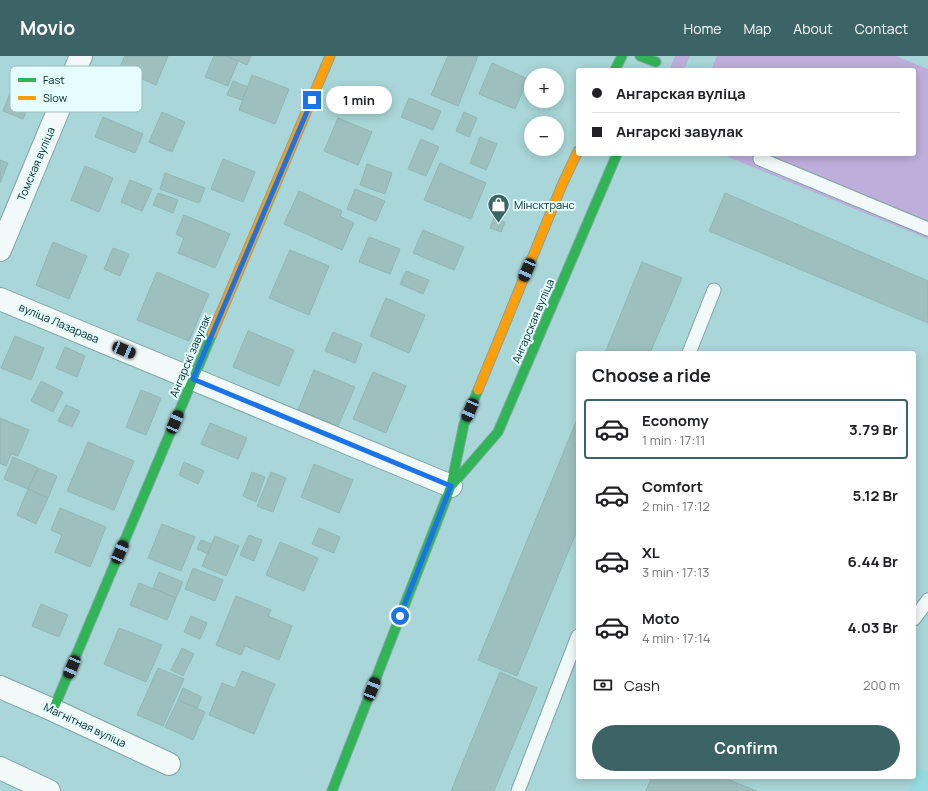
<!DOCTYPE html>
<html lang="en">
<head>
<meta charset="utf-8">
<style>
	body { margin:0; font-family:Manrope,sans-serif; background:#f2f2f2; color:#202124; height:100vh; display:flex; flex-direction:column; font-size:15px; white-space:nowrap }
	* { box-sizing:border-box; margin:0 }
	p { font-size:13px; color:#757577 }
	.icon { flex:none; width:22px; height:22px; fill:none; stroke:currentColor; stroke-width:2; stroke-linecap:round; stroke-linejoin:round }
	.map { position:relative; flex:1; overflow:hidden }
	.panel { position:absolute; left:576px; top:295px; width:340px; height:428px; display:flex; flex-direction:column; background:#fff; border-radius:4px; box-shadow:0 2px 10px #0003 }
	.panel>* { flex:none }
	.guide { position:absolute; left:576px; top:12px; width:340px; height:88px; border-radius:4px; box-shadow:0 2px 10px #0003; display:grid; align-content:center; height:88px; padding:0 16px; background:#fff }
	.buttons { position:absolute; left:524px; top:12px; display:grid; gap:8px }
	.buttons a { display:grid; place-items:center; width:40px; height:40px; border-radius:50%; background:#fff; box-shadow:0 2px 10px #0003; font-size:20px }
	.end { position:absolute; width:18px; height:18px; margin:-9px; border:5px solid #1a73e8; background:#fff; box-shadow:0 0 0 2px #fff }
	.from { border-radius:50% }
	.bubble { position:absolute; height:28px; border-radius:14px; background:#fff; box-shadow:0 2px 10px #0003; font-size:13px; font-weight:700; line-height:28px; text-align:center }
	.car { position:absolute; width:12px; height:24px; margin:-12px -6px; border-radius:5px; box-shadow:0 0 3px 1px #0007; background:linear-gradient(#222 24%,#8ab4d8 0 40%,#222 0 76%,#8ab4d8 0 86%,#222 0) }
	.guide b { display:flex; align-items:center; gap:14px; height:38px; font-size:15px }
	.guide b+b { border-top:1px solid #e0e0e0 }
	.guide i { width:10px; height:10px; background:#202124 }
	ul { padding:0; list-style:none }
	li { display:flex; align-items:center; gap:12px; height:60px; margin:0 8px 6px; padding:0 8px; border:2px solid transparent; border-radius:4px }
	li div { flex:1 }
	li b { display:block; font-size:15px }
	li em { font-style:normal; font-weight:700 }
	li.selected { border-color:#3c6466 }
	li>.icon { width:36px; height:36px; stroke-width:1.5 }
	h2 { padding:0 16px; font-size:18px; line-height:48px }
	.pay { display:flex; align-items:center; gap:10px; height:44px; padding:0 16px; font-size:15px }
	.pay p { margin-inline-start:auto }
	.action { display:flex; gap:8px; margin-top:auto; padding:8px 16px }
	.action a { flex:1; height:46px; border-radius:24px; background:#3c6466; color:#fff; font-size:16px; font-weight:700; line-height:46px; text-align:center }
	header { display:flex; align-items:center; gap:24px; box-sizing:border-box; height:56px; padding:0 20px; background:#3c6466; color:#fff }
	header strong { font-size:19px }
	nav { display:flex; gap:22px; margin-inline-start:auto; font-size:14px }
	.map>svg:first-child { display:block }
	.built { fill:#93dbdf }
	.green { fill:#beaedb }
	.building { fill:#9dc0be; stroke:#92b6b4 }
	.lines { fill:none; stroke-linecap:round; stroke-linejoin:round }
	.lane-casing { stroke:#80a4a6; stroke-width:15 }
	.street-casing { stroke:#80a4a6; stroke-width:24 }
	.fast-casing { stroke:#80a4a6; stroke-width:11 }
	.slow-casing { stroke:#80a4a6; stroke-width:11 }
	.lane { stroke:#f2f9f9; stroke-width:13 }
	.street { stroke:#f2f9f9; stroke-width:22 }
	.fast { stroke:#30b455; stroke-width:9 }
	.slow { stroke:#ff9f0a; stroke-width:9 }
	.route { stroke:#1a73e8; stroke-width:5 }
	.labels { text-anchor:middle; stroke-width:4; stroke-linejoin:round; paint-order:stroke }
	.street-label { font-size:11px; fill:#012628; stroke:#e6fdfe }
	.poi-label { font-size:11px; fill:#012628; stroke:#e6fdfe; text-anchor:start }
	.key { fill:#e6fdfe; stroke:#a1bcbe; stroke-width:1 }
	.key-label { font-size:11px; fill:#012628 }
</style>
</head>
<body>
<header>
<strong>Movio</strong>
<nav><a>Home</a><a>Map</a><a>About</a><a>Contact</a></nav>
</header>
<div class="map">
<svg width="928" height="735" viewBox="0 0 928 735">
	<rect width="100%" height="100%" fill="#a9d6d8"/>
	<!-- built -->
	<path class="built" d="M918 712 928 716V735H909Z"/>
	<!-- green -->
	<path class="green" d="M675 0H690L684 14H669Z
		M717 0H896L928 13V183L721 98H914V14H711Z"/>
	<!-- building -->
	<path class="building" d="M125 0H168L156 29 119 13Z
		M214 0H227L238 5 228 30 205 21Z
		M227 0H251L247 9Z
		M448 0H478L458 50 431 39Z
		M492 7 528 23 515 53 479 38Z
		M18 18 39 27 23 63 3 55Z
		M252 19 289 33 275 68 239 54Z
		M233 25 248 31 242 44 227 39Z
		M409 42 441 55 433 74 401 61Z
		M162 56 185 66 172 96 149 86Z
		M464 56 477 62 469 81 456 75Z
		M103 61 143 78 135 97 95 81Z
		M338 62 372 76 358 109 324 95Z
		M480 81 497 88 486 114 470 107Z
		M421 83 439 91 426 120 408 113Z
		M223 103 255 116 243 146 211 133Z
		M0 104 8 107 0 127Z
		M440 107 486 127 471 163 424 144Z
		M367 108 392 117 385 138 360 129Z
		M85 110 113 122 99 156 71 144Z
		M165 117 205 132 199 147 160 133Z
		M130 124 152 133 142 155 121 146Z
		M355 133 385 145 376 165 347 153Z
		M299 135 342 155 340 160 354 167 342 194 284 168Z
		M158 137 178 144 173 157 153 149Z
		M725 137 928 225V267L709 175Z
		M184 159 230 178 215 212 178 197 184 182 176 178Z
		M494 162 505 166 501 176 490 172Z
		M423 174 464 191 454 214 413 197Z
		M369 181 400 193 390 218 359 206Z
		M53 186 87 200 69 243 36 229Z
		M113 192 129 198 120 220 104 213Z
		M290 194 329 210 309 259 269 242Z
		M642 206 682 222 669 253 650 297H605Z
		M406 215 429 224 423 238 400 228Z
		M157 216 209 238 189 285 137 264Z
		M386 242 425 259 409 297 370 280Z
		M248 275 294 294 279 330 233 311Z
		M333 276 362 288 355 307 325 295Z
		M15 280 44 292 31 324 1 312Z
		M65 291 85 300 77 321 56 312Z
		M314 314 355 331 338 370 298 354Z
		M373 316 406 330 386 377 353 363Z
		M41 325 63 336 53 356 31 345Z
		M141 334 161 342 146 379 126 371Z
		M66 349 80 355 72 371 58 365Z
		M578 361V472L517 620 478 604Z
		M0 362 29 374 18 400 11 398 6 410 0 407Z
		M210 367 247 382 238 403 201 388Z
		M88 386 134 405 114 454 67 435Z
		M13 401 38 412 28 433 4 423Z
		M184 406 204 415 198 428 179 419Z
		M314 408 353 424 339 457 301 441Z
		M38 412 57 420 48 442 28 433Z
		M252 416 265 421 256 446 243 440Z
		M271 416 286 422 273 456 257 450Z
		M28 433 48 442 36 468 17 459Z
		M60 452 106 471 90 511 55 496 62 479 51 474Z
		M162 468 195 481 181 515 148 502Z
		M319 472 340 481 334 497 312 488Z
		M249 479 262 484 254 505 240 499Z
		M215 480 239 490 226 520 202 510Z
		M201 484 212 488 208 498 197 493Z
		M280 486 318 502 304 535 266 519Z
		M193 512 223 524 215 545 185 533Z
		M159 516 183 526 176 542 153 532Z
		M139 527 176 542 167 564 130 549Z
		M236 540 271 554 268 560 292 570 279 604 245 590 241 599 216 589Z
		M41 548 68 559 59 581 32 570Z
		M191 560 207 567 200 583 184 576Z
		M119 572 162 589 146 626 104 608Z
		M182 592 194 598 183 620 171 614Z
		M158 612 184 623 163 670 137 659Z
		M242 615 275 628 254 678 209 659 222 627 235 632Z
		M500 616 537 632 494 735H451Z
		M183 632 202 641 197 652 178 644Z
		M178 644 205 656 193 684 165 671Z
		M652 721H722L757 735H648L646 734Z"/>
	<g class="lines">
		<defs>
			<path id="lane" d="M760 103 928 173
				M689 297 714 234
				M914 563 928 544
				M518 735 578 580"/>
			<path id="street" d="M0 194 81 0
				M0 243 451 430
				M0 631 53 654 169 708
				M0 712 49 735"/>
			<path id="fast" d="M640 0 656 6
				M615 14 622 0
				M452 429 498 376 617 98
				M53 654 212 278
				M332 735 451 430 464 368 478 334"/>
			<path id="slow" d="M212 278 330 0
				M478 334 562 129 578 95"/>
		</defs>
		<!-- lane casing -->
		<use href="#lane" class="lane-casing"/>
		<!-- street casing -->
		<use href="#street" class="street-casing"/>
		<!-- fast casing -->
		<use href="#fast" class="fast-casing"/>
		<!-- slow casing -->
		<use href="#slow" class="slow-casing"/>
		<!-- lane -->
		<use href="#lane" class="lane"/>
		<!-- street -->
		<use href="#street" class="street"/>
		<!-- fast -->
		<use href="#fast" class="fast"/>
		<!-- slow -->
		<use href="#slow" class="slow"/>
	</g>
	<g class="lines">
		<!-- route -->
		<path class="route" d="M312 44 193 323 451 430 400 560"/>
	</g>
	<!-- icons -->
	<defs>
		<symbol id="shop-pin" viewBox="-11 -11 22 30"><path d="M0 17L-7.5 6A9.5 9.5 0 1 1 7.5 6Z" fill="#3c6466" stroke="#e6fdfe"/><path d="M-5-2.5h2.3a2.7 3.5 0 0 1 5.4 0H5L5.5 6h-11ZM-1.5-2.5h3a1.5 2.3 0 0 0-3 0Z" fill="#fff"/></symbol>
	</defs>
	<g fill-rule="evenodd">
		<use href="#shop-pin" x="486" y="136" width="25" height="34"/>
	</g>
	<g class="labels">
		<!-- street labels -->
		<g class="street-label">
			<text transform="translate(36 108) rotate(-67)" y="4">Томская вуліца</text>
			<text transform="translate(533 265) rotate(-67)" y="4">Ангарская вуліца</text>
			<text transform="translate(59 267) rotate(23)" y="4">вуліца Лазарава</text>
			<text transform="translate(190 300) rotate(-67)" y="4">Ангарскі завулак</text>
			<text transform="translate(85 669) rotate(25)" y="4">Магнітная вуліца</text>
		</g>
		<!-- poi labels -->
		<g class="poi-label">
			<text x="514" y="153">Мінсктранс</text>
		</g>
	</g>
	<!-- legend -->
	<rect x="10" y="10" width="132" height="46" rx="6" class="key"/>
	<rect x="18" y="22" width="18" height="4" fill="#30b455"/>
	<rect x="18" y="40" width="18" height="4" fill="#ff9f0a"/>
	<g class="key-label">
		<text x="43" y="28">Fast</text>
		<text x="43" y="46">Slow</text>
	</g>
</svg>
<div class="buttons">
<a>+</a>
<a>−</a>
</div>
<i class="end from" style="left:400px;top:560px"></i>
<i class="end" style="left:312px;top:44px"></i>
<div class="bubble" style="left:326px;top:30px;width:66px">1 min</div>
<i class="car" style="left:527px;top:214px;rotate:203deg"></i>
<i class="car" style="left:124px;top:294px;rotate:113deg"></i>
<i class="car" style="left:470px;top:354px;rotate:203deg"></i>
<i class="car" style="left:175px;top:366px;rotate:23deg"></i>
<i class="car" style="left:120px;top:496px;rotate:23deg"></i>
<i class="car" style="left:72px;top:611px;rotate:203deg"></i>
<i class="car" style="left:372px;top:633px;rotate:21deg"></i>
<div class="guide">
<b><i class="from"></i>Ангарская вуліца</b>
<b><i></i>Ангарскі завулак</b>
</div>
<section class="panel">
<h2>Choose a ride</h2>
<ul>
<li class="selected"><svg class="icon" aria-label="car" viewBox="0 0 24 24"><path d="M5 17H2v-5l4-1 3-4h7l3 4 3 1v5h-3M9 17h6M6 11h13"/><circle cx="7" cy="17" r="2"/><circle cx="17" cy="17" r="2"/></svg><div><b>Economy</b><p>1 min · 17:11</p></div><em>3.79 Br</em></li>
<li><svg class="icon" aria-label="car" viewBox="0 0 24 24"><path d="M5 17H2v-5l4-1 3-4h7l3 4 3 1v5h-3M9 17h6M6 11h13"/><circle cx="7" cy="17" r="2"/><circle cx="17" cy="17" r="2"/></svg><div><b>Comfort</b><p>2 min · 17:12</p></div><em>5.12 Br</em></li>
<li><svg class="icon" aria-label="car" viewBox="0 0 24 24"><path d="M5 17H2v-5l4-1 3-4h7l3 4 3 1v5h-3M9 17h6M6 11h13"/><circle cx="7" cy="17" r="2"/><circle cx="17" cy="17" r="2"/></svg><div><b>XL</b><p>3 min · 17:13</p></div><em>6.44 Br</em></li>
<li><svg class="icon" aria-label="car" viewBox="0 0 24 24"><path d="M5 17H2v-5l4-1 3-4h7l3 4 3 1v5h-3M9 17h6M6 11h13"/><circle cx="7" cy="17" r="2"/><circle cx="17" cy="17" r="2"/></svg><div><b>Moto</b><p>4 min · 17:14</p></div><em>4.03 Br</em></li>
</ul>
<div class="pay"><svg class="icon" aria-label="cash" viewBox="0 0 24 24"><path d="M3 7h18v10H3z"/><circle cx="12" cy="12" r="2"/></svg>Cash<p>200 m</p></div>
<div class="action"><a>Confirm</a></div>
</section>
</div>
</body>
</html>
